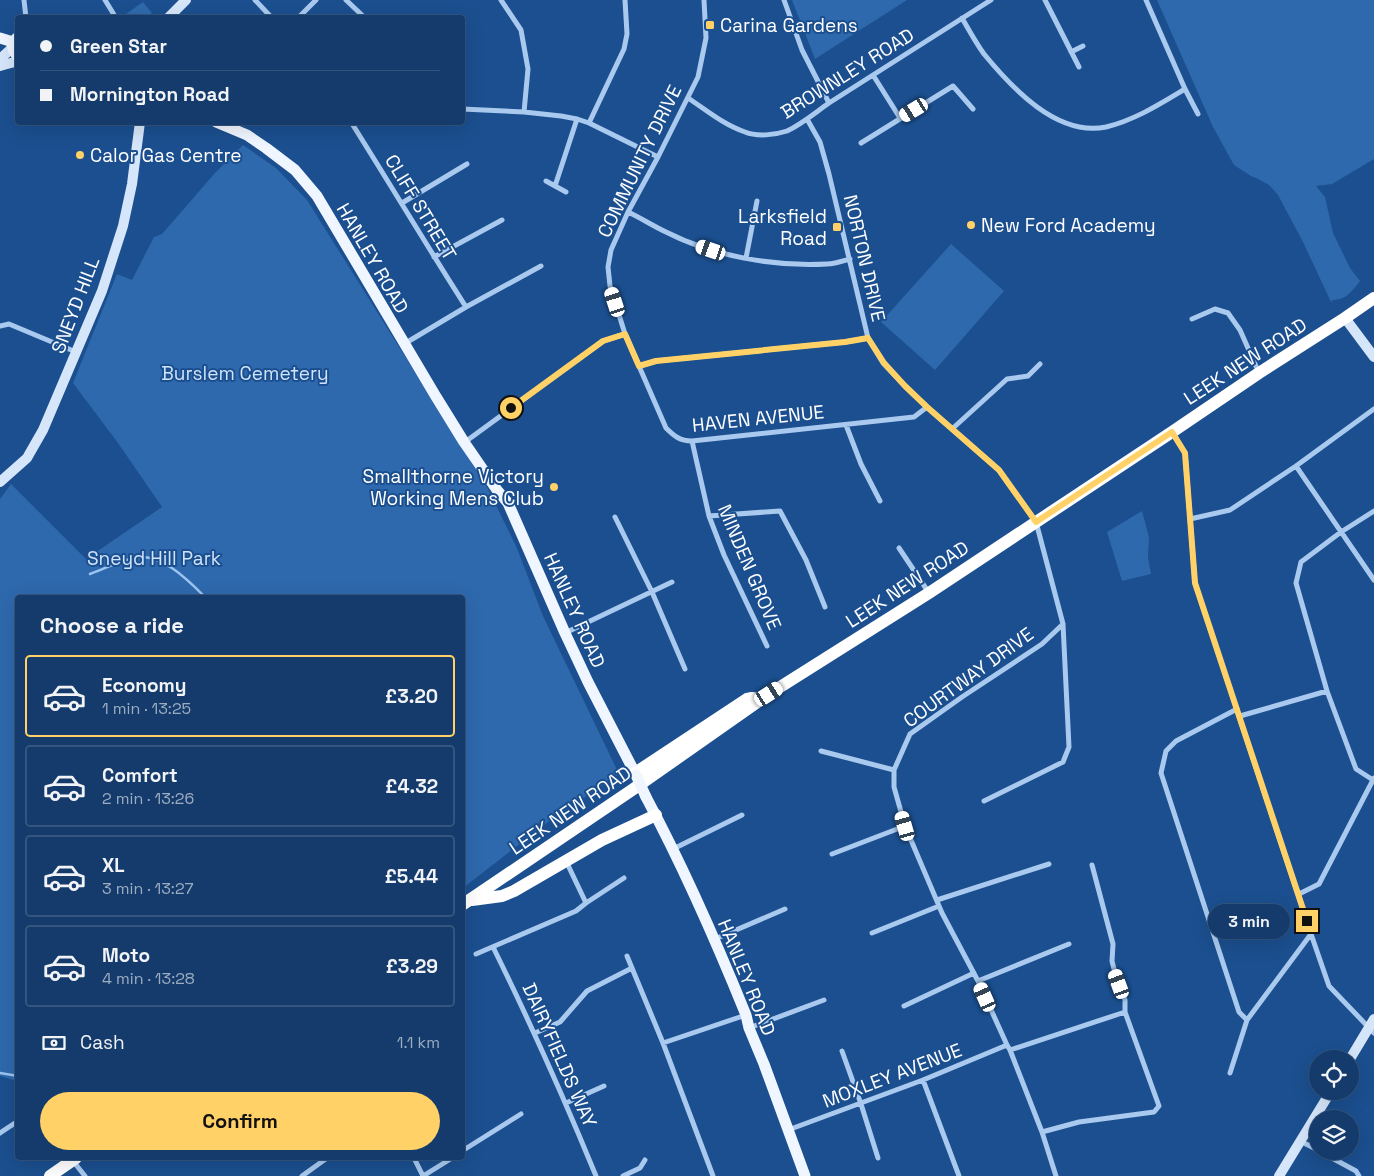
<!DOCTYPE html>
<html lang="en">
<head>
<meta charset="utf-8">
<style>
	body { margin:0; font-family:"Space Grotesk",sans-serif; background:#1d4271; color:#f1f3f6; height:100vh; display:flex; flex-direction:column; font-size:19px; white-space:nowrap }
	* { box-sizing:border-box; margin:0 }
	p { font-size:16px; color:#9dadc1 }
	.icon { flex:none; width:28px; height:28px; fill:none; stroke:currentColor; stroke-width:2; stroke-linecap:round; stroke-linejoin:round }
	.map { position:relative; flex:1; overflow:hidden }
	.panel { position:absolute; left:15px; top:595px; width:450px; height:565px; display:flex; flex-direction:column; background:#143b6b; border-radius:5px; box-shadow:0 5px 20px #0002,0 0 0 1px #33557e }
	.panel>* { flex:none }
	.banner { position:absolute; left:15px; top:15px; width:450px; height:110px; border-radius:5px; box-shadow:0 5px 20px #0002,0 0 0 1px #33557e; display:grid; align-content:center; height:110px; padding:0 25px; background:#143b6b }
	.buttons { position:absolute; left:1309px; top:1050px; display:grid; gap:10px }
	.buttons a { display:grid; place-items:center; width:50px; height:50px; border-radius:50%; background:#143b6b; box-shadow:0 5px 20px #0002,0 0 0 1px #33557e; font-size:25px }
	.end { position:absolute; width:22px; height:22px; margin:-11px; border:6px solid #ffd166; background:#111; box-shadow:0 0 0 2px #111 }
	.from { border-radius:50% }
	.bubble { position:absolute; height:35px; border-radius:18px; background:#143b6b; box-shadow:0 5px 20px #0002,0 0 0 1px #33557e; font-size:16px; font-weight:800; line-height:35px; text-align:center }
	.car { position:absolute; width:15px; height:30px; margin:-15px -8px; border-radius:6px; box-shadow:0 0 4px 1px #0007; background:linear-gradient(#fff 24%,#345 0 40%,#fff 0 76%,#345 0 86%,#fff 0) }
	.banner b { display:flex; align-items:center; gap:18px; height:48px; font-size:19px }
	.banner b+b { border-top:1px solid #33557e }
	.banner i { width:12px; height:12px; background:#f1f3f6 }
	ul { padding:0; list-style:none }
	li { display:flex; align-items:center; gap:15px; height:82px; margin:0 10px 8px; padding:0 15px; border:2px solid #33557e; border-radius:5px }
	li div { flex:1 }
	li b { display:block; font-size:19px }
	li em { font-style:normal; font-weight:800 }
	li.selected { border-color:#ffd166 }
	li>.icon { width:45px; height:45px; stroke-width:1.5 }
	h2 { padding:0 25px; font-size:22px; line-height:60px }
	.pay { display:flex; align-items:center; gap:12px; height:55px; padding:0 25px; font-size:19px }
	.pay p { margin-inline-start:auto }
	.button { display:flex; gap:10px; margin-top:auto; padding:10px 25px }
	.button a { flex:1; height:58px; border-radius:30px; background:#ffd166; color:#111; font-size:20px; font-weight:800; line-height:58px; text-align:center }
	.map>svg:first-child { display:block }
	.green { fill:#2e69ad }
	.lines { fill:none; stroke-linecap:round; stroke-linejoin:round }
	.stream { stroke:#9cc4f0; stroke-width:2.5 }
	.street { stroke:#a9c9ee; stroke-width:5 }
	.secondary { stroke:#d6e6fa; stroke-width:10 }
	.primary { stroke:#f0f6ff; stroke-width:11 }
	.highway { stroke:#fff; stroke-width:12 }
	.primary-bridge { stroke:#f0f6ff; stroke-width:11 }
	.route { stroke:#ffd166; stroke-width:6 }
	.poi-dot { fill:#ffd166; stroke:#1b4f8f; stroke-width:2 }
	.labels { text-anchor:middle; stroke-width:4; stroke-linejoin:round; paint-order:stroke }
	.poi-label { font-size:19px; fill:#fff; stroke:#1b4f8f; text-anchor:start }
	.street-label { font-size:19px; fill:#fff; stroke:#1b4f8f }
	.park-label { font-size:19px; fill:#cfe3fa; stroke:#1b4f8f }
</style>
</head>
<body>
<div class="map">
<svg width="1374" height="1176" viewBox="0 0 1374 1176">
	<rect width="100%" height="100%" fill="#1b4f8f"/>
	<!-- green -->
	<path class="green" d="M792 0H907L815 59Z
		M1157 0H1374V159L1332 184 1316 186 1325 197 1333 233 1350 268 1360 281C1352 291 1346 300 1333 300L1331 302 1303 242 1278 195 1269 185 1258 179 1251 176 1234 165 1213 127Z
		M143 2 152 13 143 17H129L126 14Z
		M243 145 276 168 307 200 488 489 516 546 543 616 619 774 548 822 463 888 462 598H18L17 1081 0 1076V499L11 484 86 559 162 507 118 443 73 383 117 274 132 280 154 237 162 234 215 173Z
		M951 244 1004 291 935 370 881 322Z
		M1142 511 1149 537 1148 558 1151 574 1122 581 1107 532Z"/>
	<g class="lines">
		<!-- stream -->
		<path class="stream" d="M90 574C104 569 119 561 134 558 160 551 189 581 206 598
			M0 1073 18 1076"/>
		<!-- street -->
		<path class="street" d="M24 0 26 18
			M105 0 116 18
			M255 0 272 18
			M346 0 365 18
			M501 0 521 30 528 69 524 112
			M704 0 706 38 698 77 658 157 628 212 611 250 608 267 610 286 625 334 666 428C674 436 680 441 692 441L914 417 927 407
			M784 0 802 50 829 103
			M1045 0 1079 67
			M1146 0 1185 89 1198 114
			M298 18 316 0
			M962 18C969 30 976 43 984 54 1012 88 1057 137 1106 127 1135 120 1160 104 1185 89
			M1071 52 1083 46
			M873 75 900 118
			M688 98C706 110 724 125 745 132 757 137 775 135 787 131 802 124 816 112 829 103L991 0
			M462 109 524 112 561 116 577 119 589 123 658 157
			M807 119 820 142 829 174 868 338 883 363 905 386 927 407 999 470 1036 522 1063 624 1069 747 1063 762 984 801
			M351 122C390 184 427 246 466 307
			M589 123 624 49 627 34 625 0
			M861 143 953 86 973 109
			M546 181 566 192
			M555 186 577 119
			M402 203 467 164
			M628 212C641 218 653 226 666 232 713 256 774 267 827 264 835 264 843 261 850 259
			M434 257 502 220
			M746 258 757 201
			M1192 319 1215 309 1228 313 1240 330 1259 373
			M0 326 9 324 76 352
			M404 344 466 307 541 266
			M639 366 656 361 845 342 868 338
			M846 425 861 464 880 501
			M952 429 1007 379 1028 376 1040 364
			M1172 432 1185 453 1195 583 1311 934 1329 986 1374 1033
			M692 441 709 516 724 555 767 646
			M465 442 603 341 625 334
			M1296 466 1374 580
			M709 516 780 511 806 560 825 607
			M615 517 652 592 685 669
			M1190 519 1230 510 1296 466 1374 409
			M899 548 929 593
			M565 633 672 582
			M1237 709 1176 741 1166 751 1161 773 1239 1012 1247 1020
			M1240 716 1327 691
			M821 751 894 770
			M1373 780 1356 769 1327 691 1296 583 1301 562 1341 532 1374 511
			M673 849 742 815
			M832 854 905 826
			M566 861 586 903
			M1299 894 1319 884 1374 778
			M937 900 1049 864
			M872 933 939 906
			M715 939 785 909
			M493 947C530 1022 564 1098 596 1176
			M476 954 576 911 586 903 624 878
			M627 956 663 1043 713 1176
			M978 981 1069 944
			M904 1006 974 973
			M749 1028 824 1000
			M535 1033 560 1022 587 991 632 968
			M663 1043 746 1015
			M1010 1050 1125 1012
			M842 1051 861 1104 878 1158
			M1230 1073 1247 1020 1311 934
			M923 1080 959 1176
			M566 1103 604 1086
			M788 1130 923 1080 1007 1045
			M1042 1132 1079 1122 1154 1112 1159 1106 1125 1012V1000L1114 969 1112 961 1113 944 1092 865
			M0 1133 18 1121
			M1300 1141 1318 1150
			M462 1151 521 1114
			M1319 1151 1356 1171 1359 1176
			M414 1158 423 1176
			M73 1161 85 1176
			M302 1176 327 1158
			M423 1176 452 1158
			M623 1176 640 1168 645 1160
			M1056 1176 1042 1132 1010 1050 1007 1045 978 981 942 913 905 826 894 787V770L910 734 962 697 1042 644 1063 624"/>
		<!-- secondary -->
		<path class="secondary" d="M168 18 186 0
			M0 59 12 48
			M0 66 18 61
			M1345 318 1374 357
			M0 482 27 458 43 430 102 291 123 226 132 184 140 122
			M1350 1059 1374 1019
			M1279 1176 1331 1091"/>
		<!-- primary -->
		<path class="primary" d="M18 37C10 43 12 50 18 57
			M0 38 13 42
			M216 122 247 135 266 148 295 170 317 196 435 395 464 442 497 490 508 503 565 633 588 682 636 775
			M646 797C684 868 716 941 746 1015L749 1028 764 1064 805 1176"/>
		<!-- highway -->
		<path class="highway" d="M635 773 747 699 752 698 759 699
			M472 900 502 896 514 891 602 840 656 815
			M462 905 632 790 769 694 929 593 1172 432 1259 373 1345 318 1374 298
			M50 1176 76 1158"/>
		<!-- primary-bridge -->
		<path class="primary-bridge" d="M636 775 646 797"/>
	</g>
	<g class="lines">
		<!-- route -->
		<path class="route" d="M511 408 603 341 625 334 639 366 656 361 845 342 868 338 884 363 905 386 927 407 999 470 1036 522 1172 432 1185 453 1195 583 1307 921"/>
	</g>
	<!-- markers -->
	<g class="poi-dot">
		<rect x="705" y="20" width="10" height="10" rx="2.5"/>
		<circle cx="80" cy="155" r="5"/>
		<circle cx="971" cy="225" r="5"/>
		<rect x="832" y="222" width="10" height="10" rx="2.5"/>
		<circle cx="554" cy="487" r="5"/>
	</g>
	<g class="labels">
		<!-- poi labels -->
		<g class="poi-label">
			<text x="720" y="32">Carina Gardens</text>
			<text x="90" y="162">Calor Gas Centre</text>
			<text x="827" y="223" text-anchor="end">Larksfield<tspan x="827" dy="22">Road</tspan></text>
			<text x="981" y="232">New Ford Academy</text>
			<text x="544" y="483" text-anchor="end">Smallthorne Victory<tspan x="544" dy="22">Working Mens Club</tspan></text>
		</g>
		<!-- street labels -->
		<g class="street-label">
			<text transform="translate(847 73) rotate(-32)" y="7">BROWNLEY ROAD</text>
			<text transform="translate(639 161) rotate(-64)" y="7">COMMUNITY DRIVE</text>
			<text transform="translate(421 207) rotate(59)" y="7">CLIFF STREET</text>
			<text transform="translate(373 258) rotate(60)" y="7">HANLEY ROAD</text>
			<text transform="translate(865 258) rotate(77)" y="7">NORTON DRIVE</text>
			<text transform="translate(75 305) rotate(-69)" y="7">SNEYD HILL</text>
			<text transform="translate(1245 361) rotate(-33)" y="7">LEEK NEW ROAD</text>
			<text transform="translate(758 418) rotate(-6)" y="7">HAVEN AVENUE</text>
			<text transform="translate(750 567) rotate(67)" y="7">MINDEN GROVE</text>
			<text transform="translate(907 584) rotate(-33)" y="7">LEEK NEW ROAD</text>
			<text transform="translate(575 610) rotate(66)" y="7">HANLEY ROAD</text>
			<text transform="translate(968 677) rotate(-36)" y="7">COURTWAY DRIVE</text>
			<text transform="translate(570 810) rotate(-34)" y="7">LEEK NEW ROAD</text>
			<text transform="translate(747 977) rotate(68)" y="7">HANLEY ROAD</text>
			<text transform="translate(560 1055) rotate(66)" y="7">DAIRYFIELDS WAY</text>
			<text transform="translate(892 1075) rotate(-21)" y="7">MOXLEY AVENUE</text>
		</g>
		<!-- park labels -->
		<g class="park-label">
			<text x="245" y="380">Burslem Cemetery</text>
			<text x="154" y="565">Sneyd Hill Park</text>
		</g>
	</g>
</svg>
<div class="buttons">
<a><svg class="icon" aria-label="locate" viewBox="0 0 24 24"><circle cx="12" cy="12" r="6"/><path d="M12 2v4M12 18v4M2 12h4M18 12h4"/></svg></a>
<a><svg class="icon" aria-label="layers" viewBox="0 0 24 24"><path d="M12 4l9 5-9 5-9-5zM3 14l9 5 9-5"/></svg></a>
</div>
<i class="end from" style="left:511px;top:408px"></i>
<i class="end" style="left:1307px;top:921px"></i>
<div class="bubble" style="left:1208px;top:904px;width:82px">3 min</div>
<i class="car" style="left:914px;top:110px;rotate:239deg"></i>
<i class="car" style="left:711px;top:250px;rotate:289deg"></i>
<i class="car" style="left:615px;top:302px;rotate:342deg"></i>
<i class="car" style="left:769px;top:694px;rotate:57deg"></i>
<i class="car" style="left:905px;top:826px;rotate:344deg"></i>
<i class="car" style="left:1119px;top:984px;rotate:340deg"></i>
<i class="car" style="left:985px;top:997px;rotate:336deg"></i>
<div class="banner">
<b><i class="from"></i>Green Star</b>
<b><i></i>Mornington Road</b>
</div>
<section class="panel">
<h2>Choose a ride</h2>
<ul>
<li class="selected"><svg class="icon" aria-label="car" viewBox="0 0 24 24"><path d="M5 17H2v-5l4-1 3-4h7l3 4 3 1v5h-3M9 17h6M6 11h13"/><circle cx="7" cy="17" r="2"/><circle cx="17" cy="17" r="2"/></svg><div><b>Economy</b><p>1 min · 13:25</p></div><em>£3.20</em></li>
<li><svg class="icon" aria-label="car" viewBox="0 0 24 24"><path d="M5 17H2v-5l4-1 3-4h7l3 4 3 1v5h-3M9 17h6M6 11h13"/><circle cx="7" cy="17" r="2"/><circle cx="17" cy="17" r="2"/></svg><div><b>Comfort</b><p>2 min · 13:26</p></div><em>£4.32</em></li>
<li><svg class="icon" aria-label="car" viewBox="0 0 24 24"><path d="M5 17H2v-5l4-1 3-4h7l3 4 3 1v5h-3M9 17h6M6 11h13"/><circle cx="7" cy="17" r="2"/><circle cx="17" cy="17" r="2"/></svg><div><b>XL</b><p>3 min · 13:27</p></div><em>£5.44</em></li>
<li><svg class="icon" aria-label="car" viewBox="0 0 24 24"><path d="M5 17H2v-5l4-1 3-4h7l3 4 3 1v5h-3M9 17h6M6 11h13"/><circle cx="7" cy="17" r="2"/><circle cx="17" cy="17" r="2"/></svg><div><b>Moto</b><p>4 min · 13:28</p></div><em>£3.29</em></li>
</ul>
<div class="pay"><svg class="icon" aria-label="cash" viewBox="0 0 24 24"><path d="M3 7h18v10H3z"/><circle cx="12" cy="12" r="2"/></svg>Cash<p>1.1 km</p></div>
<div class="button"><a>Confirm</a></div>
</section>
</div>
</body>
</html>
